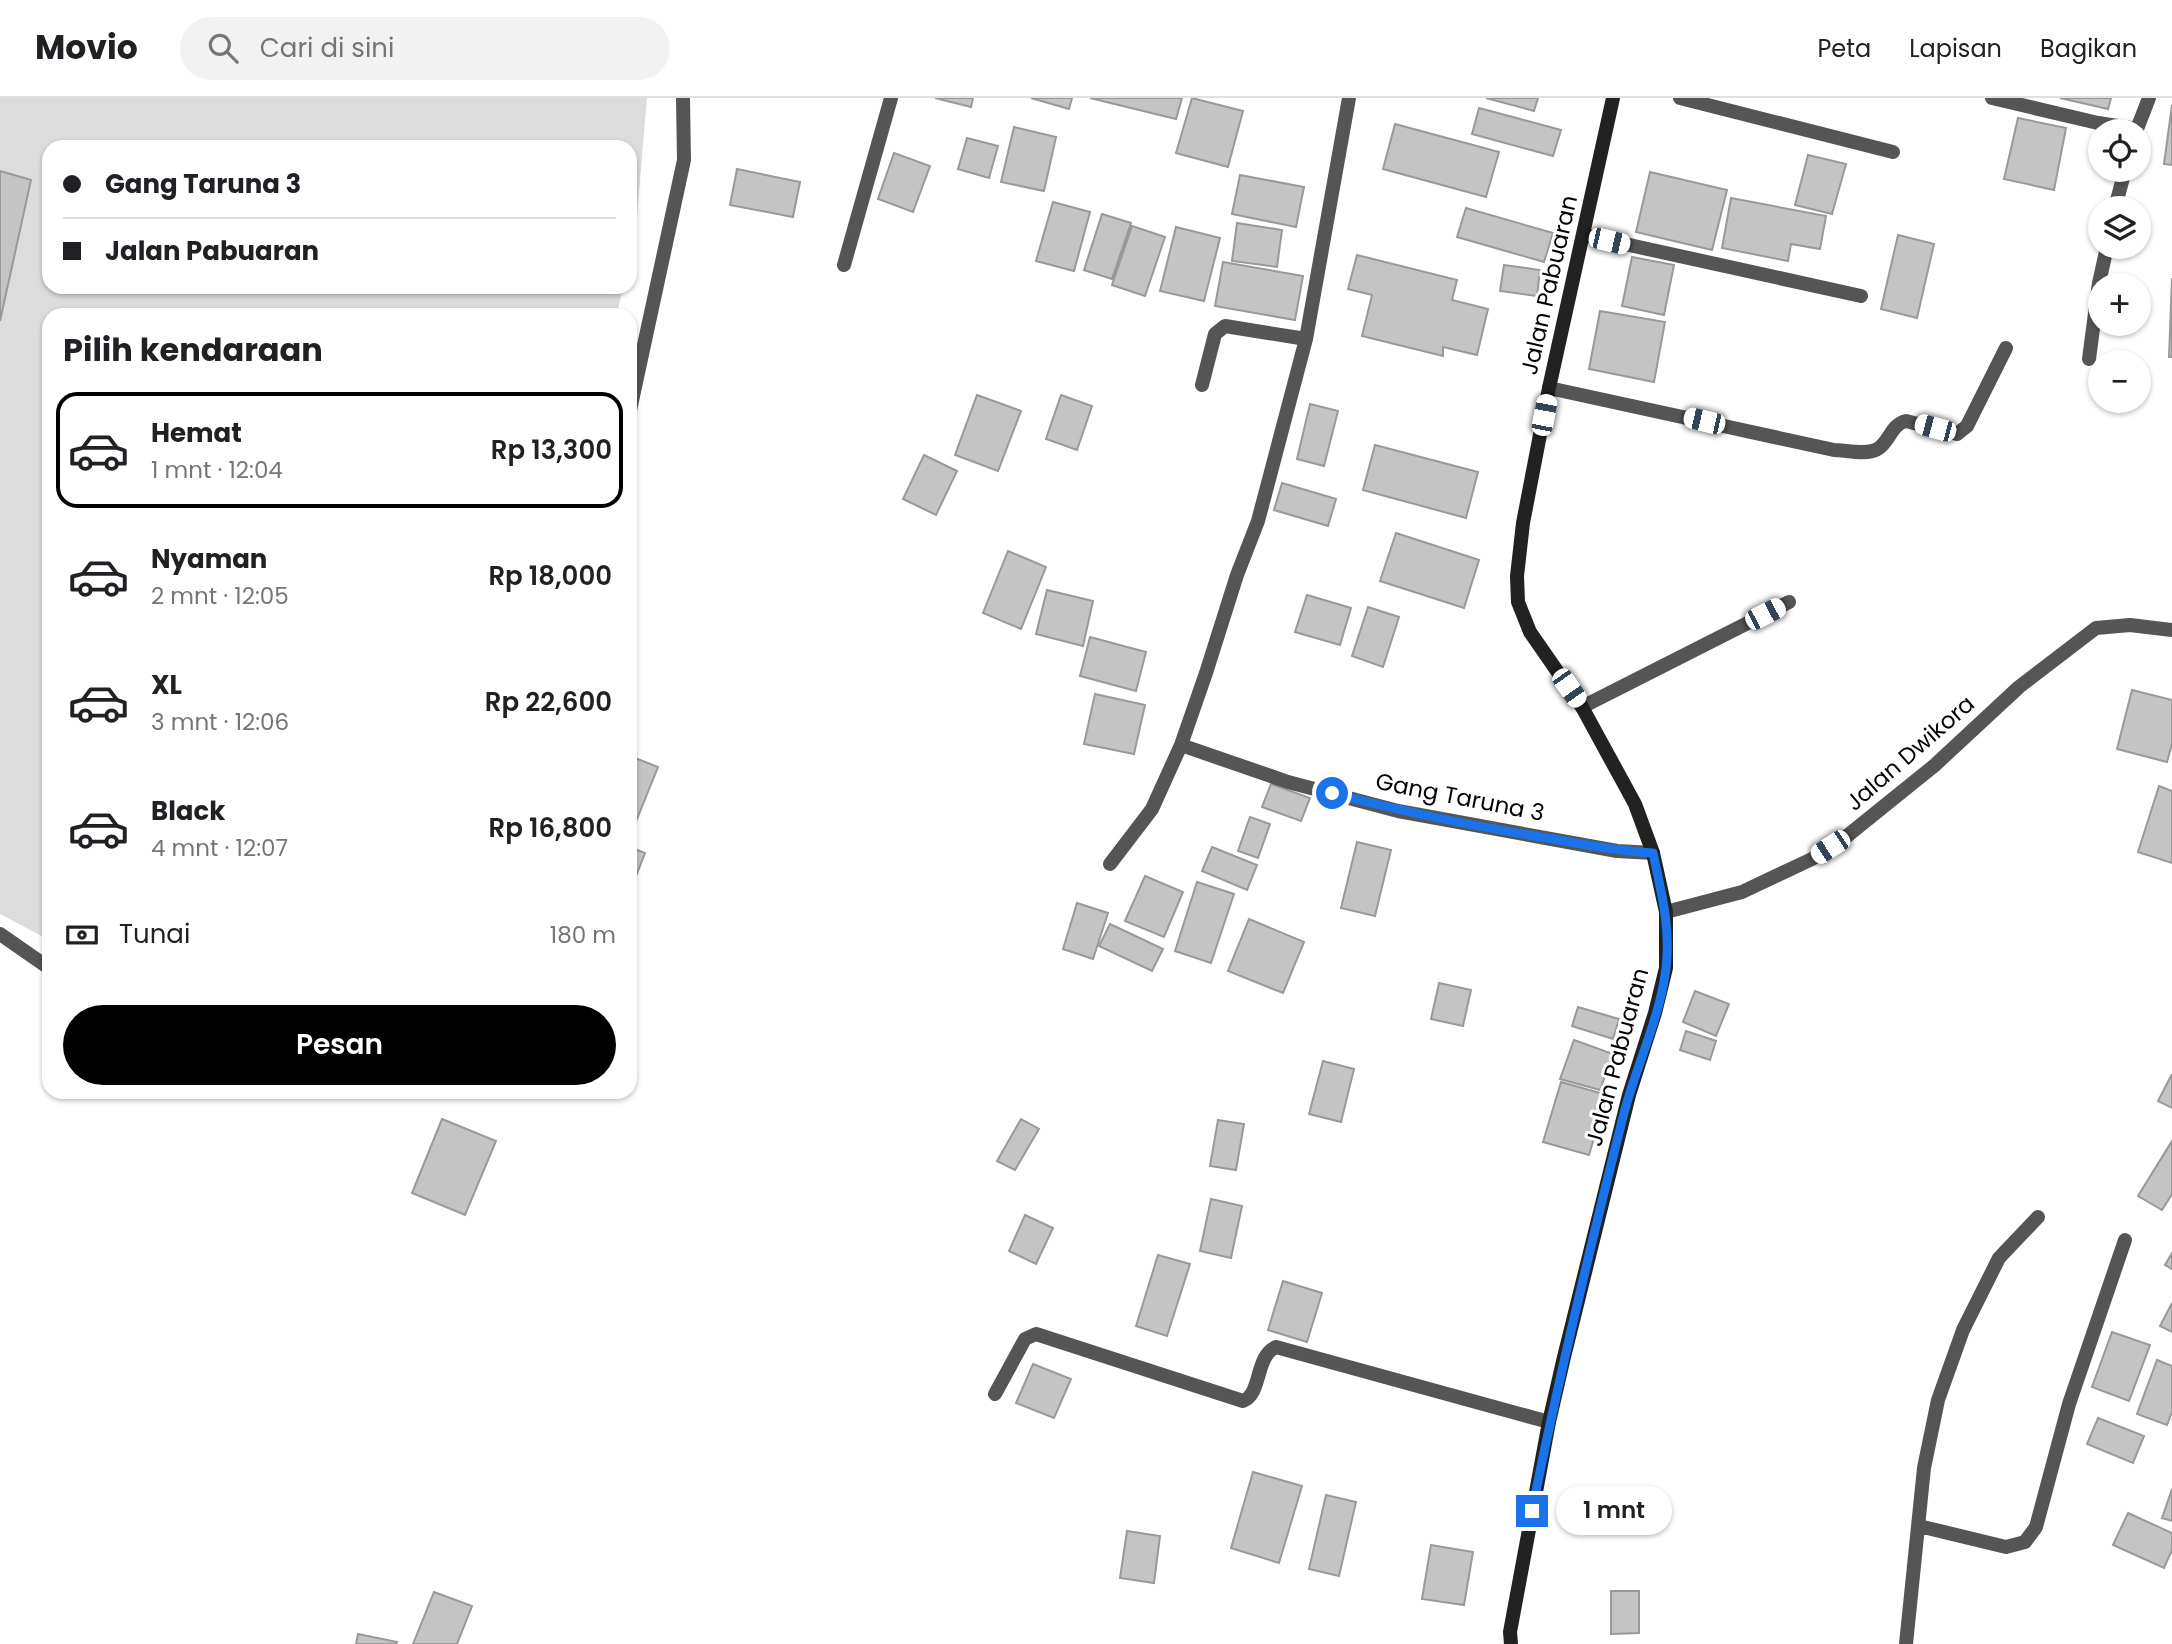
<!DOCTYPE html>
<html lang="id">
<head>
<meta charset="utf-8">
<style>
	body { margin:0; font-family:Poppins,sans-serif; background:#f2f2f2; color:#202124; height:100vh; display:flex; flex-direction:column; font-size:26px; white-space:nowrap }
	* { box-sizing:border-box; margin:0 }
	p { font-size:23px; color:#757577 }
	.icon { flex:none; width:38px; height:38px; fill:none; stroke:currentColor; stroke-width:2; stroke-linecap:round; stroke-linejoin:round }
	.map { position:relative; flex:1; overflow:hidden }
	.sheet { position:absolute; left:42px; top:210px; width:595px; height:791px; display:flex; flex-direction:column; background:#fff; border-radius:21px; box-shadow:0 2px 5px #0004 }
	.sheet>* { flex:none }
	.guide { position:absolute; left:42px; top:42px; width:595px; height:154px; border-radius:21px; box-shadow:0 2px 5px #0004; display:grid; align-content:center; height:154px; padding:0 21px; background:#fff }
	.fabs { position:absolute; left:2088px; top:21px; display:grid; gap:14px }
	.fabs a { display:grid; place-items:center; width:63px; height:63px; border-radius:50%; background:#fff; box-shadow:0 2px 5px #0004; font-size:35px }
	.end { position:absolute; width:32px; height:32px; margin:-16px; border:9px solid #1a73e8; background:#fff; box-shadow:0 0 0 4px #fff }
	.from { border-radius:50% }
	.bubble { position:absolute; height:49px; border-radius:24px; background:#fff; box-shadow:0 2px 5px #0004; font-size:23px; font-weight:600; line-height:49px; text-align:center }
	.car { position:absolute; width:21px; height:42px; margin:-21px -10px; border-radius:9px; box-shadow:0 0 5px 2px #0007; background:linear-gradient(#fff 24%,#345 0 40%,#fff 0 76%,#345 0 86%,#fff 0) }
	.guide b { display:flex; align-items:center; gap:24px; height:66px; font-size:26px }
	.guide b+b { border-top:2px solid #e0e0e0 }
	.guide i { width:18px; height:18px; background:#202124 }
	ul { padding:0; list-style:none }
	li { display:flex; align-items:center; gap:21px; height:116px; margin:0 14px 10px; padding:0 7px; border:4px solid transparent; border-radius:21px }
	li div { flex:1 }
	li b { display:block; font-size:26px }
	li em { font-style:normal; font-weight:600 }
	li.active { border-color:#000 }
	li>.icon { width:63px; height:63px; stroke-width:1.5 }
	h2 { padding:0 21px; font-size:32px; line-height:84px }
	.pay { display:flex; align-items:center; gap:18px; height:77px; padding:0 21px; font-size:26px }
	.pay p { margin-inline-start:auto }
	.cta { display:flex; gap:14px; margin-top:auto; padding:14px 21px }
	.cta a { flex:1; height:80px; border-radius:42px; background:#000; color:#fff; font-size:28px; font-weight:600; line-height:80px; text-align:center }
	header { display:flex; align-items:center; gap:42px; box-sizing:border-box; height:98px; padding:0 35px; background:#fff; border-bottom:2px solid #e0e0e0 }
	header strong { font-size:33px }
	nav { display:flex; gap:38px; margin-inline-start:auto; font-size:24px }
	.search { width:490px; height:63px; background:#f2f2f2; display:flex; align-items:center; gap:18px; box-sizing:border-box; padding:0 24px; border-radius:38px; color:#757577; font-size:26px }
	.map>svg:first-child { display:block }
	.green { fill:#dcdcdc }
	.building { fill:#c4c4c4; stroke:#999; stroke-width:2 }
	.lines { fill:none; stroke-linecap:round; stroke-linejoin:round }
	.lane { stroke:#555; stroke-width:14 }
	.street { stroke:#555; stroke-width:14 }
	.secondary { stroke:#222; stroke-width:14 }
	.route { stroke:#1a73e8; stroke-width:9 }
	.labels { text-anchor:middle; stroke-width:6; stroke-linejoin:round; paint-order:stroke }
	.street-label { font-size:23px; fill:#000; stroke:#fff }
</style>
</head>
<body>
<header>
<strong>Movio</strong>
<div class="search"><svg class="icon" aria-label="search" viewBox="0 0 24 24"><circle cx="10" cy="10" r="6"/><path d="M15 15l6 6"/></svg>Cari di sini</div>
<nav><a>Peta</a><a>Lapisan</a><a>Bagikan</a></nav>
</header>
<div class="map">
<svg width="2172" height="1546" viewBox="0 0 2172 1546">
	<rect width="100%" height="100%" fill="#fff"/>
	<!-- green -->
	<path class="green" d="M0 0H647L637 117 630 153V49H49V189H623L617 217H49V842L0 816Z"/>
	<!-- building -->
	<path class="building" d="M935 0H973L971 9Z
		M1031 0H1072L1069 11Z
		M1090 0H1182L1176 21Z
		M1192 0 1243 13 1228 69 1176 55Z
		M1486 0H1538L1534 13Z
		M2060 0H2111L2108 11Z
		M2172 7V67L2164 66Z
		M1479 10 1561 32 1553 58 1472 36Z
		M2018 20 2066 30 2054 92 2004 81Z
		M1395 26 1499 54 1486 99 1383 71Z
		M1014 29 1056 39 1044 93 1001 84Z
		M967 40 998 48 989 80 958 71Z
		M894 55 930 68 913 114 878 101Z
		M1808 57 1846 66 1832 116 1795 107Z
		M737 71 800 84 793 119 730 107Z
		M0 73 31 82 0 223Z
		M1650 74 1727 92 1712 152 1636 134Z
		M1240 77 1304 89 1296 129 1232 116Z
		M1731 100 1826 118 1820 151 1791 146 1788 163 1722 150Z
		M1053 104 1090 114 1074 173 1036 163Z
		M1466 110 1553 135 1544 164 1457 139Z
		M1102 116 1131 125 1112 181 1084 172Z
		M1237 125 1282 132 1277 169 1232 163Z
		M1132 128 1165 139 1145 198 1112 187Z
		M1176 129 1220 140 1204 203 1160 193Z
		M1898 137 1934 146 1917 220 1881 211Z
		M1357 157 1457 182 1452 202 1488 211 1477 257 1443 249V258L1362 238 1372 197 1348 191Z
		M1632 159 1674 167 1664 217 1622 208Z
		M1223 164 1303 178 1295 222 1215 208Z
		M1504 167 1540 172 1537 198 1500 193Z
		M2172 180V259H2169Z
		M1600 213 1665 224 1654 284 1589 271Z
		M977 297 1021 313 998 373 955 357Z
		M1061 297 1092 308 1077 352 1046 341Z
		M1310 306 1338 313 1324 368 1297 361Z
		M1375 347 1478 374 1466 420 1363 392Z
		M924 357 957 373 936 417 903 401Z
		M1282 385 1336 401 1328 428 1274 412Z
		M1396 435 1479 462 1464 510 1380 483Z
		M1008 453 1046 469 1021 531 983 515Z
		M1047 492 1093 503 1083 548 1036 536Z
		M1307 497 1351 510 1340 547 1295 534Z
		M1368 509 1399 519 1383 569 1352 558Z
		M1090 539 1146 554 1136 593 1080 578Z
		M2132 592 2172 602V646L2167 664 2117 651Z
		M1095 596 1145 607 1134 656 1084 646Z
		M630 658 658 669 635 726 630 724Z
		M1271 686 1310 700 1301 723 1262 709Z
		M2159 688 2172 693V765L2138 754Z
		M1250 719 1270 726 1258 760 1238 753Z
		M1357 744 1391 752 1375 818 1341 810Z
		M630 749 645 755 630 794Z
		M1212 749 1257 767 1247 792 1202 773Z
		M1145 778 1183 794 1164 839 1125 823Z
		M1197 784 1234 796 1211 865 1175 853Z
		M1077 805 1108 815 1093 861 1063 851Z
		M1249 821 1304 844 1283 895 1228 873Z
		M1110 826 1163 851 1152 873 1099 848Z
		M1439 885 1471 892 1463 928 1431 921Z
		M1695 893 1729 906 1716 938 1683 924Z
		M1578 909 1619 921 1613 941 1572 928Z
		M1686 933 1716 943 1710 962 1680 952Z
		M1574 942 1613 956 1600 992 1560 981Z
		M1323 963 1354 971 1341 1024 1309 1016Z
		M2172 976V1010L2158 1003Z
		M1561 984 1607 997 1589 1057 1543 1044Z
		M442 1021 496 1043 465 1117 412 1095Z
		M1021 1021 1039 1031 1015 1072 997 1063Z
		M1218 1022 1244 1026 1236 1072 1210 1068Z
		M2172 1043V1096L2162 1112 2138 1098Z
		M1211 1101 1242 1108 1231 1160 1200 1153Z
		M1025 1117 1053 1130 1036 1166 1009 1153Z
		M2172 1155V1171L2165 1167Z
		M1158 1157 1190 1166 1167 1238 1136 1228Z
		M1283 1183 1322 1195 1307 1244 1268 1232Z
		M2172 1205V1234L2160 1228Z
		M2112 1234 2150 1247 2129 1303 2092 1289Z
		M2157 1262 2172 1268V1314L2167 1327 2137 1316Z
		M1033 1266 1071 1281 1054 1320 1016 1305Z
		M2098 1320 2144 1338 2133 1365 2087 1346Z
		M1253 1374 1302 1388 1279 1465 1231 1450Z
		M2172 1391V1423L2162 1420Z
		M1326 1397 1356 1404 1339 1478 1309 1471Z
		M2128 1415 2172 1435V1452L2164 1470 2113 1447Z
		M1127 1433 1160 1438 1154 1485 1120 1480Z
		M1431 1447 1473 1454 1464 1507 1422 1501Z
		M1611 1493H1639V1535L1611 1536Z
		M434 1494 472 1508 457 1546H413Z
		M358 1536 397 1544 396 1546H356Z"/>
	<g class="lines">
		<!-- lane -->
		<path class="lane" d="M1680 0 1893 54
			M630 312 684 62 683 0
			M0 836 49 870"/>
		<!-- street -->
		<path class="street" d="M1992 0 2098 25 2137 31 2149 0
			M2115 110 2125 72
			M1584 137 1861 198
			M844 167 891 0
			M2089 261 2099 185 2107 149
			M1202 287 1215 236 1225 228 1306 241
			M1549 290 1834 352C1846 352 1869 358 1879 350 1890 342 1892 326 1906 323L1957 336 1967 328 2006 250
			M1582 609 1789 504
			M1181 647 1288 684 1398 713 1617 753 1653 755
			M1110 766 1152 711 1181 647 1206 575 1237 477 1258 423 1306 241 1349 0
			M1666 814 1742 794 1812 761 1847 738 1935 667 2019 589 2096 530 2130 527 2172 532
			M995 1296 1025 1241 1036 1236 1243 1303C1262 1296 1255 1258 1276 1249L1549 1324
			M1919 1428 2006 1449 2025 1444 2036 1429 2069 1306 2125 1142
			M1906 1546 1924 1370 1938 1302 1963 1232 1999 1160 2038 1119"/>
		<!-- secondary -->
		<path class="secondary" d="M1511 1546 1510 1534 1549 1324 1564 1259 1629 997 1655 915 1666 870V814L1653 755 1635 706 1582 609 1530 534 1518 504 1517 478 1523 425 1549 290 1613 0"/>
	</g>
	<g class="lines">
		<!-- route -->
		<path class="route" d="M1332 695C1403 714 1474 728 1547 740 1582 746 1616 753 1653 755 1661 793 1671 831 1666 870 1660 921 1635 970 1623 1019 1590 1150 1558 1281 1532 1413"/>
	</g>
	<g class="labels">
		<!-- street labels -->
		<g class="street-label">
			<text transform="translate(1549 187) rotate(-77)" y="8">Jalan Pabuaran</text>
			<text transform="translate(1910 655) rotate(-41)" y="8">Jalan Dwikora</text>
			<text transform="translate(1460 699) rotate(11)" y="8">Gang Taruna 3</text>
			<text transform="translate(1617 959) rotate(-75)" y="8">Jalan Pabuaran</text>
		</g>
	</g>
</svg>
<div class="fabs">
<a><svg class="icon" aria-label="locate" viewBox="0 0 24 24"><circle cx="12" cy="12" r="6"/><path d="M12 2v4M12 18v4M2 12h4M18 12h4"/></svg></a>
<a><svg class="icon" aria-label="layers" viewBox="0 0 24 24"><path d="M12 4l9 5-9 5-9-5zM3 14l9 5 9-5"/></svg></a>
<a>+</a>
<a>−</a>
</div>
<i class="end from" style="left:1332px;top:695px"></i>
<i class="end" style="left:1532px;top:1413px"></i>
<div class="bubble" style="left:1556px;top:1388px;width:116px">1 mnt</div>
<i class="car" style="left:1609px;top:143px;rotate:103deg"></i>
<i class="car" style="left:1544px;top:317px;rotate:11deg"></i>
<i class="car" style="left:1704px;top:323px;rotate:283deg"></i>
<i class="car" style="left:1935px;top:330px;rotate:285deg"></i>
<i class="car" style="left:1765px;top:516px;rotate:63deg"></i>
<i class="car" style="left:1569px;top:590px;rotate:145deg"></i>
<i class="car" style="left:1830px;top:749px;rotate:237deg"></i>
<div class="guide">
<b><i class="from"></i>Gang Taruna 3</b>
<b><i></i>Jalan Pabuaran</b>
</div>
<section class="sheet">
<h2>Pilih kendaraan</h2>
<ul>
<li class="active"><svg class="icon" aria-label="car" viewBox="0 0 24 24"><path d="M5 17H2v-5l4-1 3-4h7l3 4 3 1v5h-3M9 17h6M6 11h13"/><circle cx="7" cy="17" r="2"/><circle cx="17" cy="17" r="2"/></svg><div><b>Hemat</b><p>1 mnt · 12:04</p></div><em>Rp 13,300</em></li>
<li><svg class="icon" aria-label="car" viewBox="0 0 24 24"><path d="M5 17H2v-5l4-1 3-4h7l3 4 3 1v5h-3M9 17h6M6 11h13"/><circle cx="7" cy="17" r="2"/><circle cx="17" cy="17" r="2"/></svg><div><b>Nyaman</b><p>2 mnt · 12:05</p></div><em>Rp 18,000</em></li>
<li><svg class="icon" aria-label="car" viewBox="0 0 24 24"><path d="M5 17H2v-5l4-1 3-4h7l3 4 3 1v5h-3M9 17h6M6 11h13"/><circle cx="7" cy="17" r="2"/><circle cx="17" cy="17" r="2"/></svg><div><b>XL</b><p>3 mnt · 12:06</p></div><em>Rp 22,600</em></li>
<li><svg class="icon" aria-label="car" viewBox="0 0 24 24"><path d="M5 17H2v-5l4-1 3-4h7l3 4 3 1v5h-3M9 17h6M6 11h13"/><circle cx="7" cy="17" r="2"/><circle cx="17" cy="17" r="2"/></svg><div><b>Black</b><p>4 mnt · 12:07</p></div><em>Rp 16,800</em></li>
</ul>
<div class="pay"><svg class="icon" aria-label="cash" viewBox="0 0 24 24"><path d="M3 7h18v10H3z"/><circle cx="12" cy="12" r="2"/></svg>Tunai<p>180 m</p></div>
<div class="cta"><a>Pesan</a></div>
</section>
</div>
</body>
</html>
